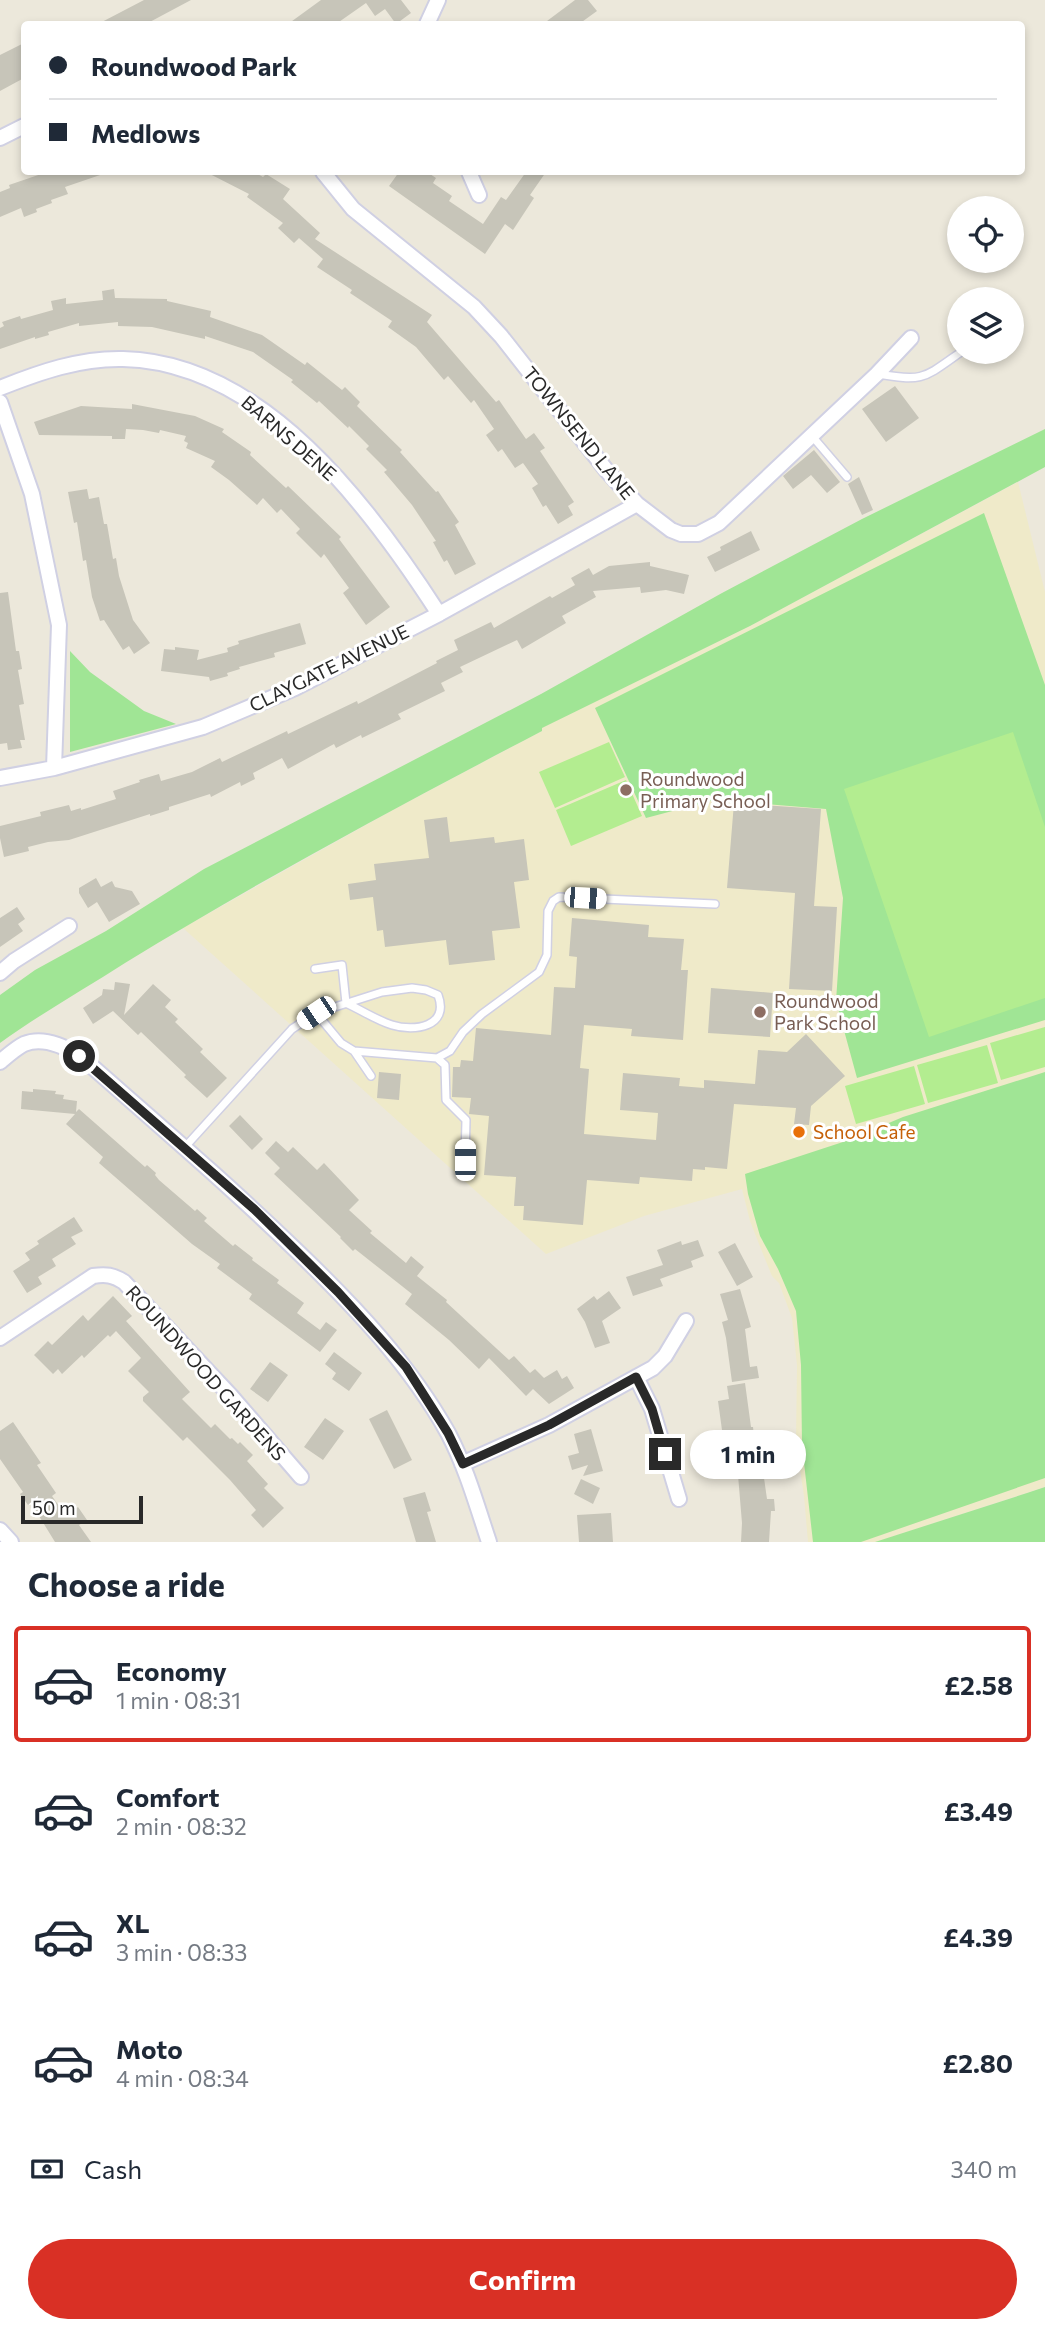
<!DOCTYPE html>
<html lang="en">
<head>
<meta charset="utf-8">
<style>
	body { margin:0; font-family:Commissioner,sans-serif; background:#f6f6f7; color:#1f2937; height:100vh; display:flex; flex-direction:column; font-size:26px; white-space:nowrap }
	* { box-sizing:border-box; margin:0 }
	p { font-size:23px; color:#747a83 }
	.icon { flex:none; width:38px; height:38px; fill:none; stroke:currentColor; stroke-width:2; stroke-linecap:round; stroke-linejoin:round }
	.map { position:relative; height:1542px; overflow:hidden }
	.drawer { display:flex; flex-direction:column; background:#fff; flex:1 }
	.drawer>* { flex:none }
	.hud { position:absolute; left:21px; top:21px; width:1004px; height:154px; border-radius:7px; box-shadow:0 4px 10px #0003; display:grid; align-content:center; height:154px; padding:0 28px; background:#fff }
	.tools { position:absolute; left:947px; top:196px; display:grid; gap:14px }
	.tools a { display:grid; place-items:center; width:77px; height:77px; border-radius:50%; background:#fff; box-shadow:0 4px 10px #0003; font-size:35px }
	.scale { position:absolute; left:21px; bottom:18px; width:122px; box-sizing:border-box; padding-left:7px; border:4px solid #292929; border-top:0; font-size:19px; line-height:24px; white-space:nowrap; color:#292929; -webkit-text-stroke:5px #fff; paint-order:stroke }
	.end { position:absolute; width:32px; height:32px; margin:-16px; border:9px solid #292929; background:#fff; box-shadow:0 0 0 4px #fff }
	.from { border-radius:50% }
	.bubble { position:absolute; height:49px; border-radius:24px; background:#fff; box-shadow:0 4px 10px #0003; font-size:23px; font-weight:700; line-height:49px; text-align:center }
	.car { position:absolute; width:21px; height:42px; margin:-21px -10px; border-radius:9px; box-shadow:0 0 5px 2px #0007; background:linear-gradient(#fff 24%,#345 0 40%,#fff 0 76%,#345 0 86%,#fff 0) }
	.hud b { display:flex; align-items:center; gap:24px; height:66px; font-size:26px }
	.hud b+b { border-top:2px solid #e0e1e3 }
	.hud i { width:18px; height:18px; background:#1f2937 }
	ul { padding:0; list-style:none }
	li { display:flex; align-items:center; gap:21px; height:116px; margin:0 14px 10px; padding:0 14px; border:4px solid transparent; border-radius:7px }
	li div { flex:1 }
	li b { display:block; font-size:26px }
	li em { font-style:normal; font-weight:700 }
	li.selected { border-color:#d93025 }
	li>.icon { width:63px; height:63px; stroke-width:1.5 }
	h2 { padding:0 28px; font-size:32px; line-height:84px }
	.pay { display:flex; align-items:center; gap:18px; height:77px; padding:0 28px; font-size:26px }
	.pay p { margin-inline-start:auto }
	.cta { display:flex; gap:14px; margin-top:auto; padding:14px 28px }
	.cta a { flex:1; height:80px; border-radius:42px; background:#d93025; color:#fff; font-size:28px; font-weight:700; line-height:80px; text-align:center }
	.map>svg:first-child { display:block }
	.education { fill:#efeac9 }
	.green { fill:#a0e595 }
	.pitch { fill:#b3ed90 }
	.building { fill:#c7c5b9 }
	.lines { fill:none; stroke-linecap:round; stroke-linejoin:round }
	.service-casing { stroke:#d0d0e3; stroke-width:10 }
	.minor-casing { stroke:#d0d0e3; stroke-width:18 }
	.service { stroke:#fff; stroke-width:7 }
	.minor { stroke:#fff; stroke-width:14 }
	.route { stroke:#292929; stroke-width:9 }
	.education-dot { fill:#8d6e63; stroke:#fff; stroke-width:2.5 }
	.food-dot { fill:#e8710a; stroke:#fff; stroke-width:2.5 }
	.labels { text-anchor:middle; stroke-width:6; stroke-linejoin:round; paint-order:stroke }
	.street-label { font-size:19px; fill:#292929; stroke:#fff }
	.education-label { font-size:19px; fill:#785e54; stroke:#fff; text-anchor:start }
	.food-label { font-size:19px; fill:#c56008; stroke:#fff; text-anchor:start }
</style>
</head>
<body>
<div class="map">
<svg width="1045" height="1542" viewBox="0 0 1045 1542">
	<rect width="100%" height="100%" fill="#ece8db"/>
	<!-- education -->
	<path class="education" d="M1018 482 1045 592V1487L876 1542H808L804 1496 796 1442 797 1365 792 1318 779 1283 772 1276 761 1249 750 1221 742 1189 644 1216 546 1254 183 928 391 811 542 731 541 728 750 626Z"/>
	<!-- green -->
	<path class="green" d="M1045 429V467L750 626 542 728V731C401 805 260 880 125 963 83 990 40 1014 0 1043V995L35 970 106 931 204 869 541 694 722 593 862 519Z
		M984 513 1045 685V1020L857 1078 836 1001 843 898 826 809 714 800 646 818 595 708Z
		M70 651 90 672 144 711 176 724 70 752Z
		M1045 1072V1478L861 1542H813L802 1445 801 1365 796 1311 778 1269 760 1236 748 1194 745 1174 846 1141 903 1117Z
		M1045 1487V1542H875L1027 1493Z"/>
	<!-- pitch -->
	<path class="pitch" d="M1013 732 1045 827V998L929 1037 844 789Z
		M609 742 625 777 555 808 539 772Z
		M626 780 642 816 571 846 556 810Z
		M1045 1027V1067L1001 1080 990 1043Z
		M987 1045 998 1083 928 1103 917 1065Z
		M914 1066 925 1104 856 1124 845 1086Z"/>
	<!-- building -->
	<path class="building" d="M144 0H191L146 24H98Z
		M321 0H401L411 13 396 24 385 9 375 16 366 3 336 24H288Z
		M575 0H588L597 11 579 24H543Z
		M24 43V78L0 91V55Z
		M47 172H103V174L65 187 68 194 51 200 52 203 36 209 37 212 24 217 21 208 0 217V192L10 188 9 185Z
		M206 172H254L263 177 266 174 290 189 283 199 320 233 315 239 432 315 427 322 496 402 499 400 526 439 534 433 545 448 540 451 574 502 568 506 573 515 558 524 546 505 543 507 532 488 538 484 523 463 515 468 502 449 498 452 486 435 494 429 474 400 471 403 448 376 444 380 416 347 388 327 392 321 350 293 352 290 317 267 323 259 299 238 294 243 278 228 283 223 247 197 249 194Z
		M399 172H427L436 178 433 183 452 196 449 201 483 224 501 197 506 200 526 172H546L530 195 534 198 513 230 505 224 485 254 389 186Z
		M114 289 115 298 167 299V301L211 311 210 317 262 335 305 365 307 362 342 390 345 387 360 402 357 406 402 450 400 452 436 492 438 491 459 522 455 525 476 564 455 575 447 560 444 562 433 542 436 541 412 505 384 472 387 470 366 449 369 446 349 426 348 428 319 401 317 403 291 382 293 380 253 352 205 336V339L152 327 118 326V322L79 326V323L48 332 49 335 35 339V337L0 349V328L4 326 2 322 20 316 21 319 53 310 51 301 66 298V304L103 300 102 291Z
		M895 386 919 418 886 442 862 409Z
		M132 404 195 416 224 429 222 432 251 452 250 455 286 488 288 486 341 537 339 539 390 607 366 625 343 593 349 588 324 554 321 558 296 533 300 529 281 509 277 513 263 498 257 505 229 480 211 467 215 461 186 448 188 443 184 441 186 436 160 430 159 433 143 430 126 429 125 439H112V436L39 435 34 422 81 406 132 409Z
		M814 450 840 482 827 493 811 475 793 489 783 476Z
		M859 477 873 510 862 515 848 484Z
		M87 489 89 499 99 497 104 524H107L113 559 116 558 119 576 133 620 150 643 134 654 129 646 123 650 104 620 100 621 92 597 86 560 83 561 77 522 74 523 68 492Z
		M751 531 760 550 715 572 707 557 721 550 720 547Z
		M650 562V566L689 575 684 594 666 590 641 593 640 587 593 591 596 597 562 616 566 623 522 649 517 640 460 667 463 672 441 683 445 691 398 714 401 719 362 738 361 735 336 748 334 744 288 769 282 758 253 773 255 779 241 786 240 782 211 797 210 794 169 807V810L150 816V814L69 840 48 842 28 847 29 851 4 857 0 838V826L41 816 40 812 69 805 71 811 81 808V810L116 799 113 791 140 782 139 780 159 774 161 781 192 772 220 758 222 762 287 731 288 734 357 701 358 704 437 663 436 661 458 650 454 640 491 622 494 628 550 596 552 598 575 585 571 578 589 568 593 575 609 566Z
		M8 592 16 651H19L22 669 18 670 24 704 19 705 25 740H20L22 748 8 750 7 743 0 744V593Z
		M300 623 306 644 274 653 275 657 239 667 240 669 227 673 228 676 210 681 209 677 161 671 164 649 175 650V647L199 650 197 660 228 652 227 648 239 644 238 641Z
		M734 803 821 809 814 906 837 907 832 991 789 989 795 893 727 888Z
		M447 817 450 842 494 837 495 843 524 839 529 880 514 882 520 928 492 931 495 960 449 965 446 940 385 947 383 930 377 931 373 897 350 900 348 884 376 880 374 864 429 858 424 820Z
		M96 878 101 887 112 881 115 887 132 891 140 904 109 922 97 902 88 908 79 893V888Z
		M17 907 25 919 18 924 23 931 0 947V918Z
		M572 918 649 925 648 937 684 939 681 970H688L683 1040 631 1036 632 1029 584 1025 580 1068 589 1069 584 1134 656 1140 658 1113 620 1110 623 1073 680 1078 679 1086 704 1088V1080L755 1084 758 1050 787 1052 806 1034 845 1076 811 1106 809 1125 794 1124 796 1108 734 1104 727 1169 705 1167V1170L693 1169 692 1181 640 1177 639 1184 587 1180 583 1225 523 1220 524 1206H514L516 1177 484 1175 489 1116 469 1114 471 1098 452 1097 453 1067H460L461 1060 473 1061 476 1028 551 1035 554 987 575 988 577 957 569 956Z
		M115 982 130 984 124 1015 153 984 171 1000 165 1007 178 1019 175 1022 203 1049 200 1052 227 1078 207 1098 184 1077 186 1075 141 1032 138 1035 113 1011 93 1024 83 1008 102 995 103 989 114 990Z
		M711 988 773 993 770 1037 708 1033Z
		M379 1072 401 1074 399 1100 377 1098Z
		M33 1089 56 1091 55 1094 64 1095 63 1099 77 1101 76 1112 79 1109 145 1167 147 1165 156 1173 155 1175 159 1180 195 1211 197 1209 207 1218 204 1221 233 1246 235 1244 253 1258 252 1260 279 1280 277 1283 304 1303 297 1313 320 1330 326 1322 337 1330 320 1352 249 1299 252 1294 217 1268 220 1264 192 1244 99 1163 103 1157 66 1124 75 1114 21 1109 22 1091 33 1092Z
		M240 1115 263 1139 252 1150 229 1126Z
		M276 1141 288 1152 293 1147 317 1170 324 1163 359 1200 349 1210 372 1231 370 1233 406 1263 411 1256 424 1267 417 1276 447 1300 446 1302 509 1360 514 1356 530 1373 535 1369 544 1378 557 1370 562 1379 567 1376 574 1388 549 1404 533 1389 526 1396 489 1358 479 1369 449 1340 405 1304 412 1294 355 1249 353 1251 340 1238 341 1237 274 1174 280 1168 265 1153Z
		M74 1217 83 1231 71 1237 76 1244 52 1259 56 1266 38 1277 42 1284 27 1293 13 1271 30 1260 25 1253 39 1244 37 1241Z
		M698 1240 704 1256 691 1261 693 1267 660 1279 663 1286 633 1296 626 1277 663 1265 657 1250 681 1241 682 1245Z
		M735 1243 753 1277 737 1286 718 1252Z
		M740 1289 751 1327 745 1329 750 1367 757 1366 759 1378 732 1382 726 1338 722 1322 728 1320 720 1294Z
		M609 1291 621 1308 602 1321 610 1343 595 1348 585 1322 577 1309 594 1296 597 1300Z
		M113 1296 132 1316 126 1321 190 1392 182 1399 211 1428 215 1424 230 1439 232 1438 238 1444 240 1442 253 1455 247 1461 268 1484 264 1488 284 1508 263 1528 251 1515 256 1510 230 1480 187 1437 183 1441 143 1401V1397L149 1392 128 1371 141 1358 116 1331 110 1337 108 1335 84 1358 82 1355 62 1374 58 1369 53 1374 34 1355 48 1341 52 1345 83 1315 88 1321Z
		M334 1352 362 1373 349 1391 332 1379 336 1373 325 1364Z
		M270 1362 288 1375 268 1402 250 1389Z
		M745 1383 751 1427H753L754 1436H758L767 1499H774L775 1511H771L769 1542H741L742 1523 738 1475H740L736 1442 715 1445 713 1431 722 1430 718 1401 729 1399 727 1386Z
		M387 1410 412 1460 394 1469 369 1419Z
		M325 1418 344 1431 323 1460 304 1447Z
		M13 1422 41 1463 37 1465 56 1493 52 1496 66 1516 78 1507 87 1520 79 1525 91 1542H55L31 1503 28 1505 20 1494 23 1492 0 1459V1431Z
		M591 1429 603 1471 583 1476 588 1465 572 1470 568 1456 579 1453 574 1434Z
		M581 1479 600 1488 593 1504 574 1494Z
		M425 1492 431 1511 427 1512 436 1542H416L403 1498Z
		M611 1513 613 1542H579L577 1515Z"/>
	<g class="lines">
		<defs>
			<path id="service" d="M878 374C924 382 924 378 961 352
				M812 436 847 477
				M316 1013 341 1043 354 1051 437 1058 450 1051 463 1032 482 1014 539 972 547 955 548 911 553 901 559 897 715 904
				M354 1051 371 1076
				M437 1058 445 1065 446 1100 466 1120 465 1160
				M185 1147 292 1029 316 1013 382 992 412 988 426 990 438 995C450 1027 414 1032 392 1025 376 1020 361 1010 346 1003L342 965 315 969"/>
			<path id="minor" d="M427 24 438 0
				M0 138 24 126
				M323 172 353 209 474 307 501 336 607 471 637 504 671 530 681 534H698L719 523 877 374 911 338
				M469 172 479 195
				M0 388C40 372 80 358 123 359 263 362 370 507 439 614
				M0 402 32 494 59 625 54 768
				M0 778 54 768 203 727 295 688 439 614 637 504
				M0 973 14 961 69 926
				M0 1062C7 1056 16 1048 24 1044 43 1036 64 1046 80 1056 154 1121 229 1185 300 1254 356 1308 410 1365 448 1433 466 1467 477 1506 489 1542
				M0 1338 93 1276C106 1274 113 1275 124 1282L231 1396 301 1477
				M636 1377 652 1409 679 1499
				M462 1464 549 1425 653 1368 665 1356 686 1321
				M0 1530 11 1542"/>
		</defs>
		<!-- service casing -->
		<use href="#service" class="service-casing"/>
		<!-- minor casing -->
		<use href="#minor" class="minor-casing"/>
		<!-- service -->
		<use href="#service" class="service"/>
		<!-- minor -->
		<use href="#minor" class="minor"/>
	</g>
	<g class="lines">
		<!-- route -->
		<path class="route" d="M79 1056 254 1209 338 1292 406 1367 448 1433 463 1464 549 1425 636 1377 652 1409 665 1454"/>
	</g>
	<!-- markers -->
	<g class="education-dot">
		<circle cx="626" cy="790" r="7"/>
		<circle cx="760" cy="1012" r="7"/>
	</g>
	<circle class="food-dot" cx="799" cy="1132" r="7"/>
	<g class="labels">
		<!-- street labels -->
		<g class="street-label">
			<text transform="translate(579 433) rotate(51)" y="7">TOWNSEND LANE</text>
			<text transform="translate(289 438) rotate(41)" y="7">BARNS DENE</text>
			<text transform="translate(329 668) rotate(-26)" y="7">CLAYGATE AVENUE</text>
			<text transform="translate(206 1373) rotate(48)" y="7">ROUNDWOOD GARDENS</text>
		</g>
		<!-- education labels -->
		<g class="education-label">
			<text x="640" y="786">Roundwood<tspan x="640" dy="22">Primary School</tspan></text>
			<text x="774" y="1008">Roundwood<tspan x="774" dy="22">Park School</tspan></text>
		</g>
		<!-- food labels -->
		<g class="food-label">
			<text x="813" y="1139">School Cafe</text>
		</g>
	</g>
</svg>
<div class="tools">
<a><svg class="icon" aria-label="locate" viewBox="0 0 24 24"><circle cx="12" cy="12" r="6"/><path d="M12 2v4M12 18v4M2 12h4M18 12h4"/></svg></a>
<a><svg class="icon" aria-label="layers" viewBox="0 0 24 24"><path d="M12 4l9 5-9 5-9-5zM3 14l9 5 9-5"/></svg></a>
</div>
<div class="scale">50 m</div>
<i class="end from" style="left:79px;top:1056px"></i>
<i class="end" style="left:665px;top:1454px"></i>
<div class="bubble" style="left:690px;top:1430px;width:116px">1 min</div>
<i class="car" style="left:585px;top:898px;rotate:93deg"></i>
<i class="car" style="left:316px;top:1013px;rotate:236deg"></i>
<i class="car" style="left:465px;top:1160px;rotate:0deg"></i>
<div class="hud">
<b><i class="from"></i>Roundwood Park</b>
<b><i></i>Medlows</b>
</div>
</div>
<section class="drawer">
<h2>Choose a ride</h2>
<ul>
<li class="selected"><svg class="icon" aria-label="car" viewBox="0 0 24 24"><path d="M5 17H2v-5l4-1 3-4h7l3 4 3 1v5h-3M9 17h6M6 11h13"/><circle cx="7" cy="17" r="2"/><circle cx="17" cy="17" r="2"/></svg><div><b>Economy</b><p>1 min · 08:31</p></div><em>£2.58</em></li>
<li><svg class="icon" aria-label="car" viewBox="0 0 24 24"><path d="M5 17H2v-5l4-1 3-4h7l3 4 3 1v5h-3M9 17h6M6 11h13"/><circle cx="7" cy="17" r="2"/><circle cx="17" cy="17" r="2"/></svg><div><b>Comfort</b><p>2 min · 08:32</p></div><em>£3.49</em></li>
<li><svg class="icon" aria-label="car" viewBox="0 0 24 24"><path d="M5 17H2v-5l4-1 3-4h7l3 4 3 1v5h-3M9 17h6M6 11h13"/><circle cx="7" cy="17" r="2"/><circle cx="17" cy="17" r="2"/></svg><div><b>XL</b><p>3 min · 08:33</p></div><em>£4.39</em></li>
<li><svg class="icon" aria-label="car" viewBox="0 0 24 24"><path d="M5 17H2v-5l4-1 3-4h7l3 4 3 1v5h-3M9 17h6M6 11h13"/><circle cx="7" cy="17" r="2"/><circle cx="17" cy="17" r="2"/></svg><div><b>Moto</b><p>4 min · 08:34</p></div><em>£2.80</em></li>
</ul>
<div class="pay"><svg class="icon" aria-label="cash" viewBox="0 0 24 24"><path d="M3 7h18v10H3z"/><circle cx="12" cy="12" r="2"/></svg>Cash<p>340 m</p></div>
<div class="cta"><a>Confirm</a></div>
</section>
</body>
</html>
